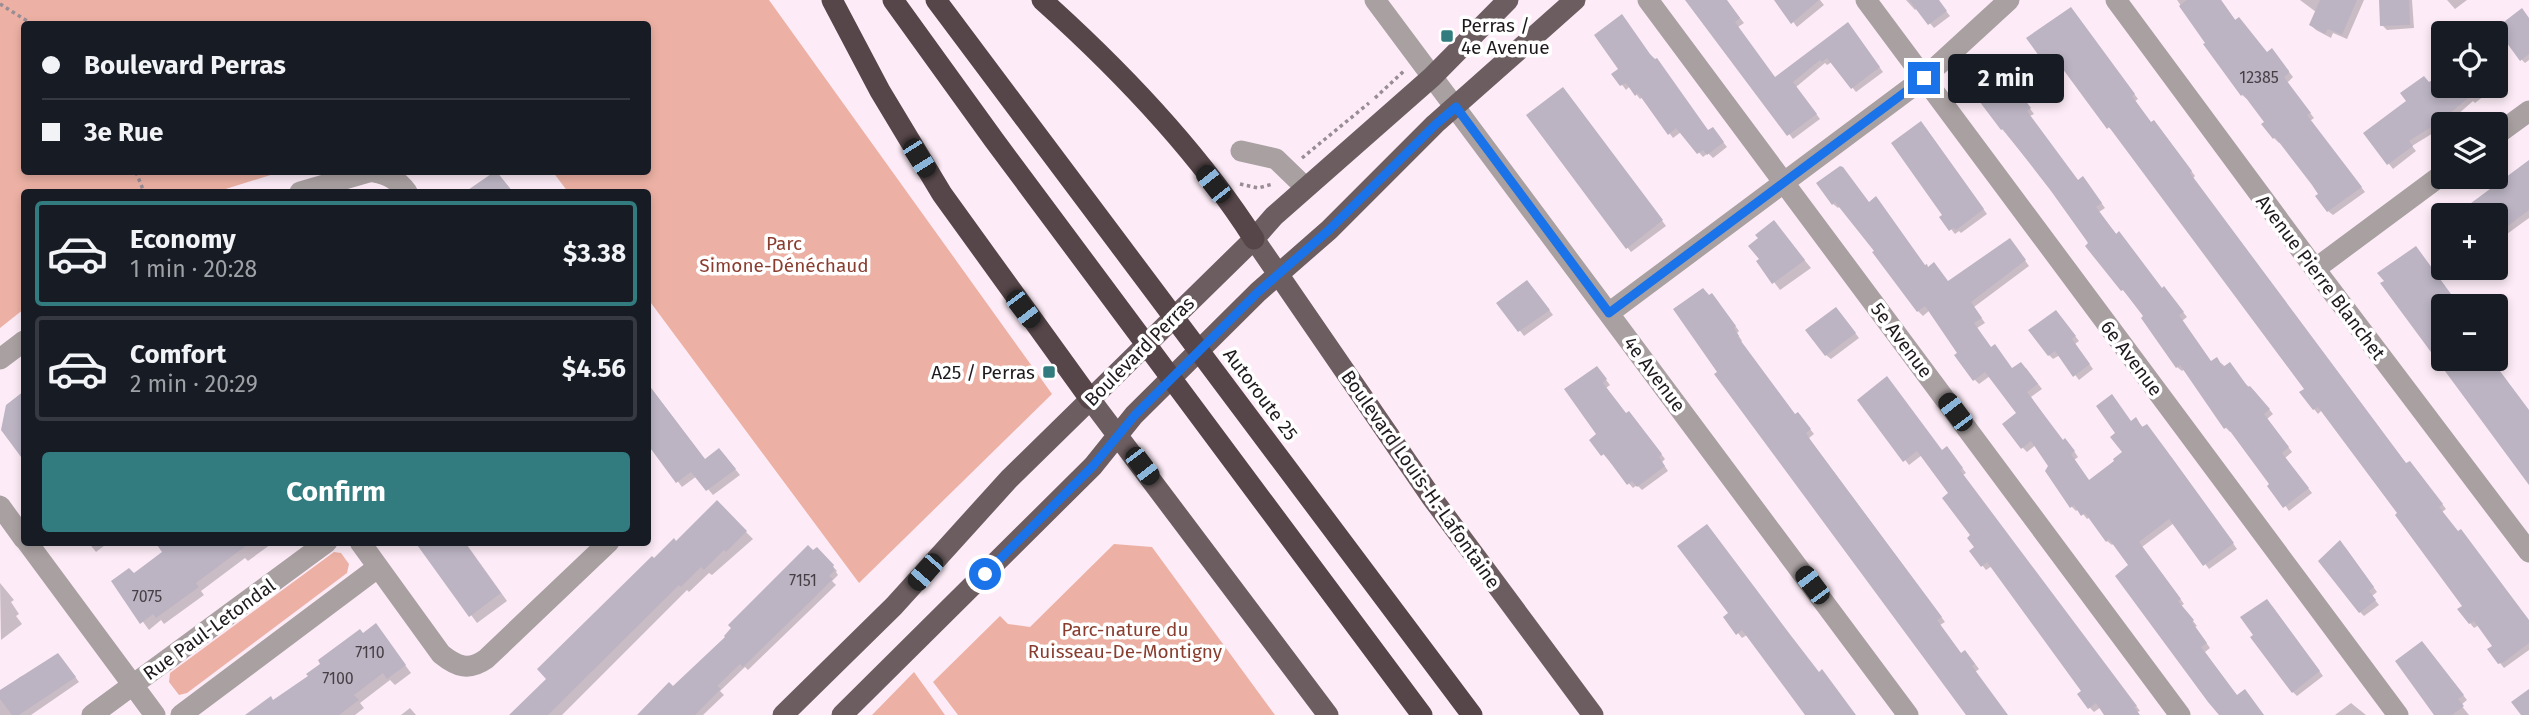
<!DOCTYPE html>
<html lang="en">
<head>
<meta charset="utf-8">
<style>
	body { margin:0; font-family:"Fira Sans",sans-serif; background:#242831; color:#f1f3f6; height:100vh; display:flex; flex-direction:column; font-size:26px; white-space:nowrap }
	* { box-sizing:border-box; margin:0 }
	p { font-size:23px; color:#9ea1a6 }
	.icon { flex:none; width:38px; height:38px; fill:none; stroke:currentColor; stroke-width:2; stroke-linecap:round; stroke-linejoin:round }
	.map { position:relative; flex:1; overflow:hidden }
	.side { position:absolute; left:21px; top:189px; width:630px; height:357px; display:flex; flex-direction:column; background:#171b24; border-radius:7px; box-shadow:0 4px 10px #0003 }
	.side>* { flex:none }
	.hud { position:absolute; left:21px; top:21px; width:630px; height:154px; border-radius:7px; box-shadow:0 4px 10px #0003; display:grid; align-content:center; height:154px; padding:0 21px; background:#171b24 }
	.controls { position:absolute; left:2431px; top:21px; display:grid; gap:14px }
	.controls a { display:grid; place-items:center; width:77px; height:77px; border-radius:7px; background:#171b24; box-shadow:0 4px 10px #0003; font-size:35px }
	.end { position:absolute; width:32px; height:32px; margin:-16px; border:9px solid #1a73e8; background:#fff; box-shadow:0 0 0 4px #fff }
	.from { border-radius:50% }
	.bubble { position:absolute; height:49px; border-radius:7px; background:#171b24; box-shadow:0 4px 10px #0003; font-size:23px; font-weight:700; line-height:49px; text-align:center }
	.car { position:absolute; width:21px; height:42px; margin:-21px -10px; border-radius:9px; box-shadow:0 0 5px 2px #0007; background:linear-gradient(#222 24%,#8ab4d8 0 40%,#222 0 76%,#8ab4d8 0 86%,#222 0) }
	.hud b { display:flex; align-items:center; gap:24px; height:66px; font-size:26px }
	.hud b+b { border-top:2px solid #363941 }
	.hud i { width:18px; height:18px; background:#f1f3f6 }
	ul { padding:12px 0 0; list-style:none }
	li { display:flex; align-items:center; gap:21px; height:105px; margin:0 14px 10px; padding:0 7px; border:4px solid #363941; border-radius:7px }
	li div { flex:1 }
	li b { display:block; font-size:26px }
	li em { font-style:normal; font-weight:700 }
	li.selected { border-color:#327b7e }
	li>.icon { width:63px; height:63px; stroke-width:1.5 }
	.cta { display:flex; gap:14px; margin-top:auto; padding:14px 21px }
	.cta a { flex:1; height:80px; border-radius:7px; background:#327b7e; color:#fff; font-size:28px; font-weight:700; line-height:80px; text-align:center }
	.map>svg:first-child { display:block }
	.green { fill:#ecb1a4 }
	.shadow { fill:#0003 }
	.building { fill:#bcb4c3 }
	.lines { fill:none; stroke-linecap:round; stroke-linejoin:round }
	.path { stroke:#988d94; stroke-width:3.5; stroke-dasharray:3.5 3.5; stroke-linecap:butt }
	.minor { stroke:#a9a0a1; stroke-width:21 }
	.major { stroke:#6c5d60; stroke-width:21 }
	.highway { stroke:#564649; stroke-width:21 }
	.route { stroke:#1a73e8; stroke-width:9 }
	.poi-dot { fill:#327b7e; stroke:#fff; stroke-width:2.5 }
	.labels { text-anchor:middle; stroke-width:7; stroke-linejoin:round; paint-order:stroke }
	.number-label { font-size:16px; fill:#464046 }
	.poi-label { font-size:19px; fill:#1e191d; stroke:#fff; text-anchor:start }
	.park-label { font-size:19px; fill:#893d2f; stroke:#fff }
	.street-label { font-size:19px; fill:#1e191d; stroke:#fff }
</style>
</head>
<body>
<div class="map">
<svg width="2529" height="715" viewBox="0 0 2529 715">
	<rect width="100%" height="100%" fill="#fdecf7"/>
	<!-- green -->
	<path class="green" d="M0 0H769L1052 394 859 583 648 299V192H568L553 172H648V24H24V172H280L216 192H24V309L0 328Z
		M1114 544 1152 547 1275 715H958L933 682 1000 616 1008 624 1030 627Z
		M334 552 341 553 349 564 347 573 187 693 179 695 169 682 170 673Z
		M914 672 945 715H872Z"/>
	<!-- shadow -->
	<path class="shadow" d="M1687 0H1726L1744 23 1738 27 1775 79 1852 29 1883 72 1856 92 1832 62 1827 65 1825 63 1796 87 1820 119 1793 139Z
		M1777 0H1820L1824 5 1797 27Z
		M1906 0H1937L1950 16 1934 28 1917 8 1915 10Z
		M2177 0H2221L2236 21 2267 53 2276 55 2293 77 2287 83 2314 118 2310 121 2365 192 2333 215 2328 211 2320 194 2281 141 2279 143 2274 138 2264 124 2266 122 2248 98 2247 99 2242 95Z
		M2300 0H2364L2347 39 2333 33 2331 38 2316 30 2311 25 2316 12Z
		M2381 0H2412L2414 28 2387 30 2382 25Z
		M2447 0H2467L2455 9Z
		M2075 14 2138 99 2135 101 2152 124 2158 126 2195 176 2193 178 2407 465 2414 467 2446 509 2442 512 2529 621V650L2504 668 2500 663 2494 646 2479 625 2474 628 2470 623 2465 606 2400 514 2322 410 2318 414 2314 409 2306 389 2114 131 2108 127 2056 57 2048 63 2043 58Z
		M2529 19V60L2525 63 2521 59Z
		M1655 61 1709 132 1717 134 1727 147 1713 158 1708 153 1703 157 1681 132 1673 138 1643 97 1640 99 1630 86 1626 90 1614 74Z
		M2001 70 2034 114 2030 116 2078 181 2087 183 2105 208 2099 212 2117 235 2163 290 2168 293 2187 317 2182 321 2211 362 2221 363 2255 392 2273 414 2267 419 2292 452 2285 458 2312 493 2289 511 2232 431 2230 432 2226 428 2185 369 2182 371 2177 367 2143 318 2146 316 2123 290 2052 190 2002 129Z
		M2443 78V86H2496V82L2498 85 2475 103 2473 101 2447 124H2443V127L2412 146 2416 151 2393 169 2365 133 2430 84 2436 83Z
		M1567 93 1666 226 1631 252 1627 247Z
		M1925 127 1987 214 1961 233 1959 231 1955 234 1942 218 1945 215Z
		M2529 161V218L2496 242V215H2457Z
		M1819 183 1869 203 1925 267 1949 283 2014 245 2029 266 1974 307 1985 323 1977 328 1992 349 2013 370 2026 368 2042 389 2031 397 2063 442 2070 445 2078 457 2074 460 2090 482 2124 453 2132 423 2140 424 2172 458 2237 549 2209 569 2174 523 2142 547 2184 604 2181 606 2197 626 2195 627 2210 648 2205 652 2238 697 2264 715H2221L2131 566 2114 543 2112 545 2107 541 2090 517 2087 519 2079 509 2076 511 2072 507 2050 466 2036 445 2027 452 2022 447 2019 414 1990 376 1979 384 1975 380 1956 355 1960 353 1930 310 1923 316 1918 311 1874 252 1876 251 1840 206 1838 208 1833 204Z
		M1780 230 1811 268 1780 290 1758 261Z
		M2420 253 2454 299 2449 303 2451 306H2443V359H2490L2529 411V479L2383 283Z
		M1532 287 1553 315 1524 336 1499 303Z
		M1710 297 1716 300 1739 331 1737 333 1742 341 1741 342 1796 416 1802 419 1814 434 1809 438 1945 622 1940 625 1962 655 1970 657 1979 669 1975 672 2007 715H1968L1720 372Z
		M1840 313 1859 338 1831 359 1826 355Z
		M2060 317 2079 341 2075 344 2093 369 2079 380 2060 355 2053 359 2049 355Z
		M1601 373 1610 385 1606 388 1627 415 1633 417 1665 459 1662 462 1668 471 1642 490 1637 485 1633 488 1591 440 1598 435Z
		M648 384 706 461 724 455 740 475 713 495 697 476 682 487 648 442Z
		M24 393V458L3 430 7 406Z
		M1859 400 1943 452 1951 453 1966 473 1963 475 2140 711 2137 712 2139 715H2107L2101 707 2094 712 2090 708 2080 694 2083 692 1992 566 1986 570 1982 565 1972 536 1951 494 1922 455 1909 465Z
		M717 503 753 539 712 575 709 573 689 592 687 590 562 715H511L548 679 654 561 676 543Z
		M88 542H109L96 552Z
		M167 542H274L248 561 245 558 201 591 204 595 164 624 161 620 149 630 113 581 134 575 165 552Z
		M417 542H465L507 601 477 623Z
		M2345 547 2377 592 2372 596 2379 605 2364 616 2360 612Z
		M817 549 837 571 836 572 838 575 832 581 836 585 748 670 745 667 720 691 724 695 703 715H638L673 688Z
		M0 583 14 600 11 602 19 614 16 616 22 624 1 640Z
		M2272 606 2323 676 2297 696 2293 692Z
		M1725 617 1820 673 1855 715H1807L1747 635 1742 638Z
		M376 626 411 673 395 685 390 680 360 703 364 708 355 715H248L274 702Z
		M2427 648 2467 700 2461 705 2469 715H2437Z
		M62 659 79 682 31 715H0V693L20 677Z
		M2351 703 2366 715H2335Z
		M410 708 416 715H401Z"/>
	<!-- building -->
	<path class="building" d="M1685 0H1727L1740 18 1735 22 1775 77 1848 22 1880 67 1851 89 1827 58 1822 62 1820 60 1793 82 1817 114 1787 136Z
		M1774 0H1819L1791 24Z
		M1909 0H1939L1947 11 1928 25Z
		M2187 0H2221L2235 20 2239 17 2267 52 2272 48 2289 71V73L2284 77 2311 113 2307 115 2362 187 2327 212 2315 196 2318 194 2312 185 2275 137 2273 139 2261 124 2264 122 2243 94 2241 96 2203 44 2205 43 2179 6Z
		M2320 0H2357L2342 35 2328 29 2325 34 2309 25Z
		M2379 0H2409L2410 25 2380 26Z
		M2071 7 2135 94 2132 96 2151 122 2154 120 2192 171 2190 173 2406 463 2410 461 2443 504 2439 507 2458 531 2461 529 2529 620V643L2504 662 2498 664 2487 649 2492 646 2474 621 2469 624 2457 609 2462 606 2395 515 2397 513 2318 407 2313 410 2299 392 2304 389 2109 127 2107 129 2051 53 2042 60 2026 38Z
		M2522 8 2529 18V54L2520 61 2496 28Z
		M1622 14 1650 54 1655 59 1657 58 1708 130 1713 127 1724 142 1707 155 1703 150 1697 154 1676 128 1668 135 1638 93 1635 96 1626 83 1620 86 1611 74 1618 69 1594 35Z
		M1997 63 2031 108 2027 111 2078 180 2083 176 2102 203 2096 207 2116 234 2119 231 2162 288 2164 286 2184 312 2179 315 2211 361 2217 357 2223 367 2230 362 2248 387 2250 386 2270 409 2264 414 2289 447 2282 453 2309 488 2283 508 2267 486 2269 484 2227 427 2224 429 2180 365 2176 368 2141 318 2143 316 2123 290 2121 291 2085 246 2088 243 2086 240 2051 191 2003 129 2001 130 1967 85Z
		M2424 76 2429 82 2434 79 2439 86H2482L2442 120 2409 141 2413 146 2387 165 2363 133 2406 101 2400 93Z
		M1563 87 1663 220 1626 249 1526 115Z
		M1921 121 1984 209 1956 230 1953 228 1949 231 1939 217 1942 215 1891 143Z
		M2529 160V210L2496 235V215H2455Z
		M1840 166 1843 167 1869 202 1876 196 1925 265 1927 264 1928 267 1934 262 1948 281 2010 238 2026 260 1971 302 1982 318 1974 323 1991 347 1995 344 2012 368 2021 362 2038 384 2027 392 2063 440 2065 438 2075 451 2071 454 2089 480 2114 461 2113 459 2122 452 2110 437 2115 433 2096 406 2112 394 2131 421 2136 417 2142 427 2147 424 2167 451 2234 543 2203 566 2169 519 2139 542 2181 599 2178 601 2194 620 2192 622 2207 643 2201 647 2237 695 2245 689 2264 715H2219L2208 702 2115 576 2128 565 2109 539 2106 542 2085 513 2081 516 2074 505 2070 508 2045 471 2048 466 2031 441 2021 449 2002 424 2016 413 1985 372 1973 381 1954 355 1957 353 1925 306 1917 312 1872 252 1874 251 1835 202 1832 205 1816 183Z
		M494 172H497L513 192H465Z
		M1774 220 1805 260 1772 284 1756 261 1759 259 1748 246 1758 238 1755 235Z
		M2416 246 2451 294 2445 298 2451 306H2443V359H2491L2529 410V485L2380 283 2384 281 2377 273Z
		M1527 280 1550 310 1518 332 1496 303Z
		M1703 288 1709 295 1712 293 1736 326 1734 328 1739 336 1738 337 1795 414 1798 412 1811 429 1806 433 1811 441 1942 617 1937 620 1961 653 1965 650 1975 664 1972 666 2008 715H1966L1714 374 1717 372 1673 309Z
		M1836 307 1856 333 1825 356 1805 330Z
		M2056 310 2076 336 2072 339 2090 364 2073 377 2055 351 2048 356 2028 330Z
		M1597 366 1607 379 1603 383 1626 413 1629 411 1662 454 1659 457 1665 466 1637 487 1632 481 1627 485 1604 454 1601 456 1589 440 1596 434 1564 389Z
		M1887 376 1942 450 1947 446 1963 468 1960 470 2137 706 2134 707 2140 715H2104L2096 703 2088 709 2077 694 2081 691 1987 562 1981 567 1969 551 1974 547 1967 538 1970 535 1942 498 1948 493 1917 451 1903 462 1857 400Z
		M648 384 705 459 719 448 736 469 706 491 691 472 676 483 648 445Z
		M24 391V461L1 430 6 405Z
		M717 500 747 531 726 552 724 550 704 570 701 567 681 587 679 585 548 715H509L546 679 537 669 652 556 654 558 674 538 676 541Z
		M1707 524 1792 637 1819 672 1822 669 1856 715H1805L1742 630 1736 635 1723 617 1728 613 1677 546Z
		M2340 540 2374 587 2369 591 2376 600 2359 613 2318 561Z
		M155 542H251L196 583 199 587 156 618 153 614 140 624 111 581 129 568 134 573 162 552Z
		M415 542H464L501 593 469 617Z
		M808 545 813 550 817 547 834 565 833 567 835 570 829 576 833 579 815 597 743 667 740 664 717 686 721 689 695 715H637L669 682 673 686 725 637 724 636 731 628 728 625Z
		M2267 599 2320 671 2292 693 2250 637 2253 635 2240 617Z
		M376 623 406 665 387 679 383 673 354 695 359 700 339 715H245L271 696 273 700 308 676 306 674 320 664 318 660 360 629 363 633Z
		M2422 641 2464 695 2458 699 2464 706 2452 715H2434L2395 661Z
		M58 653 76 677 19 715H12L0 699V690Z
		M2529 689V715H2521L2511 702Z"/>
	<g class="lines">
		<!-- path -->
		<path class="path" d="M0 4 32 24
			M1375 98 1405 70
			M1302 158 1369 103
			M136 172 144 192
			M1240 184 1258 188 1273 184"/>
		<!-- minor -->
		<path class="minor" d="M1375 0 1908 715
			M1648 0 2180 715
			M1866 0 2398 715
			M2116 0 2315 269 2529 552
			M2496 135 2529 111
			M1241 151 1276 159 1305 187
			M374 172C389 175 398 180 407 192
			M300 192 369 172
			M2315 269 2443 174
			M1609 313 1924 78 2009 0
			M0 359 24 341
			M0 506 24 539
			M27 542 155 715
			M360 542 441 654C457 667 469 671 486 659L609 542
			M92 715 327 542
			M181 715 377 568"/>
		<!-- major -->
		<path class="major" d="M1254 239 1432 498 1593 715
			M1090 399 1328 715
			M783 715 894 606 1009 479 1254 239 1274 216 1432 77 1508 0
			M842 715 1093 466 1134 415 1258 292 1329 230 1435 124 1575 0"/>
		<!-- highway -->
		<path class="highway" d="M832 0 880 91 942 194 1090 399
			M893 0 994 140 1422 715
			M936 0 1472 715
			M1042 0C1120 70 1197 150 1254 239"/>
	</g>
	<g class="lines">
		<!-- route -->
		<path class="route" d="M985 574 1093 466 1135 415 1258 292 1329 230 1436 124 1456 107 1609 313 1924 78"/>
	</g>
	<!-- markers -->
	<g class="poi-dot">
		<rect x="1440" y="29" width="14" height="14" rx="3.5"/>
		<rect x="1042" y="365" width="14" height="14" rx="3.5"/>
	</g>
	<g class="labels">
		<!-- number labels -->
		<g class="number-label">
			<text x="2259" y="83">12385</text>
			<text x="803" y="586">7151</text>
			<text x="147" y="602">7075</text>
			<text x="370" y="658">7110</text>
			<text x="338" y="684">7100</text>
		</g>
		<!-- poi labels -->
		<g class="poi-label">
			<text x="1461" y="32">Perras /<tspan x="1461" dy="22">4e Avenue</tspan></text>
			<text x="1035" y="379" text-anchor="end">A25 / Perras</text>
		</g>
		<!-- park labels -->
		<g class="park-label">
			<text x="784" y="250">Parc<tspan x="784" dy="22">Simone-Dénéchaud</tspan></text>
			<text x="1125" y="636">Parc-nature du<tspan x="1125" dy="22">Ruisseau-De-Montigny</tspan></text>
		</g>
		<!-- street labels -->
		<g class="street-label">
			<text transform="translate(2321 277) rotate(53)" y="7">Avenue Pierre Blanchet</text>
			<text transform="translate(1902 340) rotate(53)" y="7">5e Avenue</text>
			<text transform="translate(1139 351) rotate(-45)" y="7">Boulevard Perras</text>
			<text transform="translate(2132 358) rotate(53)" y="7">6e Avenue</text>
			<text transform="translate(1655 374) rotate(53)" y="7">4e Avenue</text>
			<text transform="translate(1261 394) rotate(53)" y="7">Autoroute 25</text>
			<text transform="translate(1421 479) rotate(55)" y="7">Boulevard Louis-H.-Lafontaine</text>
			<text transform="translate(209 629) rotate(-36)" y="7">Rue Paul-Letondal</text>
		</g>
	</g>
</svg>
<div class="controls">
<a><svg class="icon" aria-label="locate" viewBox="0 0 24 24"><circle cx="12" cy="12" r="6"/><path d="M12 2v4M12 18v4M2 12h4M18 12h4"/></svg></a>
<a><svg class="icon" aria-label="layers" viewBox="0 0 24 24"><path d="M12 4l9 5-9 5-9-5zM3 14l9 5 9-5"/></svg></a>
<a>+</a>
<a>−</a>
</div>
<i class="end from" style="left:985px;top:574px"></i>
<i class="end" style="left:1924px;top:78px"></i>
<div class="bubble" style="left:1948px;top:54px;width:116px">2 min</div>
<i class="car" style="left:919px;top:158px;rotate:148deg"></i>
<i class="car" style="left:1213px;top:184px;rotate:322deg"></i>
<i class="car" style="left:1023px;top:309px;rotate:143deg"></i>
<i class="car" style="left:1955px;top:412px;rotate:323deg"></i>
<i class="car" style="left:1142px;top:466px;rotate:143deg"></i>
<i class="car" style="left:925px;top:572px;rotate:221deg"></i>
<i class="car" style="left:1812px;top:585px;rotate:323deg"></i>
<div class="hud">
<b><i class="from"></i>Boulevard Perras</b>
<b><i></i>3e Rue</b>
</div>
<section class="side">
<ul>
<li class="selected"><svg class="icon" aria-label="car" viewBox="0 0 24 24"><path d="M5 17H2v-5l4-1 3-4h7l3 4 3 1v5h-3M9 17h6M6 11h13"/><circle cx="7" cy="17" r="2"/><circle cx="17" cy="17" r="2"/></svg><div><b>Economy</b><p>1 min · 20:28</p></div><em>$3.38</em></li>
<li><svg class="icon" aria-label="car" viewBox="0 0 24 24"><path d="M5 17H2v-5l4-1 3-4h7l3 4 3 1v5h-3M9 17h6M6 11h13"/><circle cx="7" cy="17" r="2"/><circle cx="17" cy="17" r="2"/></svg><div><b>Comfort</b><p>2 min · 20:29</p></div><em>$4.56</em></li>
</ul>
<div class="cta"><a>Confirm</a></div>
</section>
</div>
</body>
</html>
